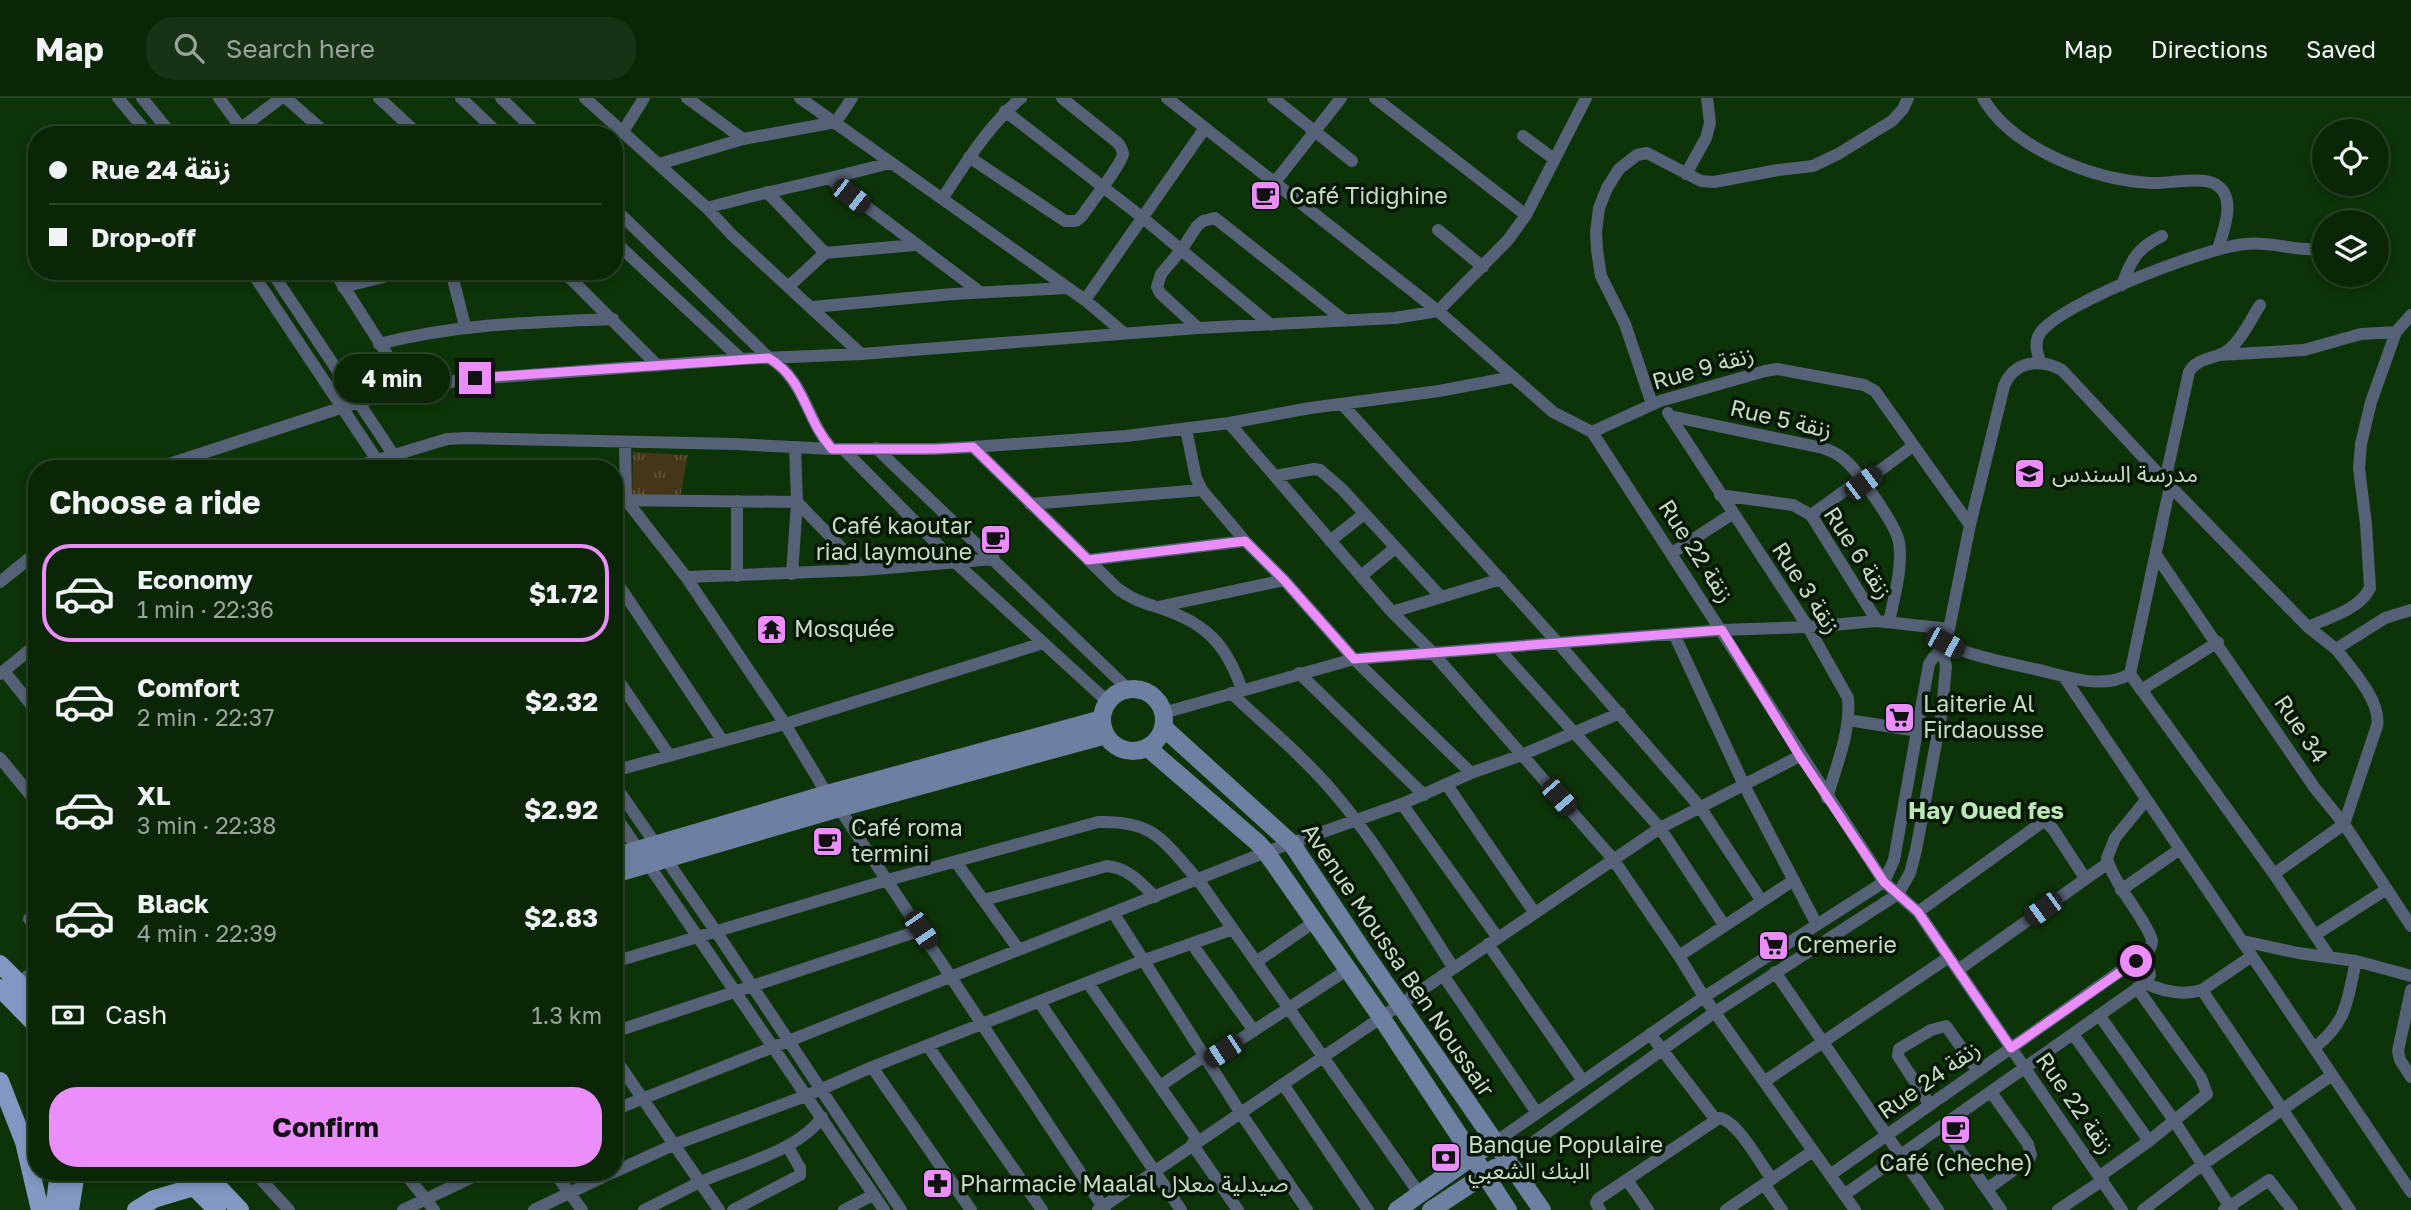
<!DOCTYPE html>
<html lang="en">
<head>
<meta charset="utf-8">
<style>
	body { margin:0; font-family:"Golos Text","Noto Sans Arabic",sans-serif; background:#183215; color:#f1f3f6; height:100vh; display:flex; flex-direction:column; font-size:26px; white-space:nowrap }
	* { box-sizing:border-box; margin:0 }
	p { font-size:23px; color:#99a59b }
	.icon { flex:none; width:38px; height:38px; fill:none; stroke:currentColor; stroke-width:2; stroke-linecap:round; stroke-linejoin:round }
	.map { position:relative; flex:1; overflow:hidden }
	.details { position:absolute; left:28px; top:362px; width:595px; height:721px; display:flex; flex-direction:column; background:#0a2607; border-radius:28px; box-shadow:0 4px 10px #0003,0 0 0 2px #2a4328 }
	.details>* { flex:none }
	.guide { position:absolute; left:28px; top:28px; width:595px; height:154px; border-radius:28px; box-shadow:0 4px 10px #0003,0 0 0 2px #2a4328; display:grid; align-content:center; height:154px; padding:0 21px; background:#0a2607 }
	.buttons { position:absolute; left:2312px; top:21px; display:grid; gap:14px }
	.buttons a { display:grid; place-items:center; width:77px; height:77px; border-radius:50%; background:#0a2607; box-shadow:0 4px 10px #0003,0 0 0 2px #2a4328; font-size:35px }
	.end { position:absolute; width:32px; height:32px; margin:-16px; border:9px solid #eb8dfb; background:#111; box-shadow:0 0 0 4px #111 }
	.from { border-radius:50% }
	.bubble { position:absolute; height:49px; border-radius:24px; background:#0a2607; box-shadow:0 4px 10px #0003,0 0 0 2px #2a4328; font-size:23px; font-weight:700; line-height:49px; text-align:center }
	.car { position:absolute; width:21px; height:42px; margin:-21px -10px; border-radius:9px; box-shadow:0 0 5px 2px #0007; background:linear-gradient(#222 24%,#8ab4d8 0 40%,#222 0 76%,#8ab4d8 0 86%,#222 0) }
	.guide b { display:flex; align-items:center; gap:24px; height:66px; font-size:26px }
	.guide b+b { border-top:2px solid #2a4328 }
	.guide i { width:18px; height:18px; background:#f1f3f6 }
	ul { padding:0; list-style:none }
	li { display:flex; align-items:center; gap:21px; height:98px; margin:0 14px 10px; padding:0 7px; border:4px solid transparent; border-radius:28px }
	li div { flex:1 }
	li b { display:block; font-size:26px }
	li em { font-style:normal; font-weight:700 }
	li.current { border-color:#eb8dfb }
	li>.icon { width:63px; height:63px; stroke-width:1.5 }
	h2 { padding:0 21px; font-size:32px; line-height:84px }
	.pay { display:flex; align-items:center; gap:18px; height:77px; padding:0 21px; font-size:26px }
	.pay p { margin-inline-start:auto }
	.button { display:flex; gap:14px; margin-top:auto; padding:14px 21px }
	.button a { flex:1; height:80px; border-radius:28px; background:#eb8dfb; color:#111; font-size:28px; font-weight:700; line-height:80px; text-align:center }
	header { display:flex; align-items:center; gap:42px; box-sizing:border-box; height:98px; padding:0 35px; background:#0a2607; border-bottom:2px solid #2a4328 }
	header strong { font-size:33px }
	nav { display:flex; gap:38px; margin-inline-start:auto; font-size:24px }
	.search { width:490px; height:63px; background:#183215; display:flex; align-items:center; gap:18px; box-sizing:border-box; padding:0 24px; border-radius:28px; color:#99a59b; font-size:26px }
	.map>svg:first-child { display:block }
	.grass { fill:url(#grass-tufts) }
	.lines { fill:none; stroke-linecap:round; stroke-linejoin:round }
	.street { stroke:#556176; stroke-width:12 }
	.secondary { stroke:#6d80a1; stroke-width:18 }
	.primary { stroke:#8098c2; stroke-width:18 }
	.route { stroke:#eb8dfb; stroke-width:9 }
	.labels { text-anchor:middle; stroke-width:7; stroke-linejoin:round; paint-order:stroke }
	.poi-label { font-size:23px; fill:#c6dbc3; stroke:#071706; text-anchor:start }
	.street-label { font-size:23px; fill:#c6dbc3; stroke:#071706 }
	.neighbourhood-label { font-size:24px; font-weight:bold; fill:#bce7b6; stroke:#071706 }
</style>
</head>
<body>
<header>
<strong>Map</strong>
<div class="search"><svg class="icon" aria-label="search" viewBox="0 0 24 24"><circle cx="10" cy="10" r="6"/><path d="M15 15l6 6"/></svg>Search here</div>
<nav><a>Map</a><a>Directions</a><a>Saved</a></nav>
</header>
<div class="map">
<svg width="2411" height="1112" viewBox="0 0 2411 1112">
	<defs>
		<pattern id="grass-tufts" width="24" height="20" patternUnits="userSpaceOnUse" patternTransform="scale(1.75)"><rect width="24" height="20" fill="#453619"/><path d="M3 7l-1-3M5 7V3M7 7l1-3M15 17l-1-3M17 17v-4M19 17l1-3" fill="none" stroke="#5e5239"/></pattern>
	</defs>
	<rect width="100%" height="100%" fill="#0d3309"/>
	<!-- grass -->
	<path class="grass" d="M633 354 688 357 680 399 632 398Z"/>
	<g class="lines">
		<!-- street -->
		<path class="street" d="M118 0 149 37
			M142 0 172 37
			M219 0 241 30
			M286 0 328 37
			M379 0 419 37
			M461 0 500 37
			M501 0 539 37
			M585 0 707 110 731 136 861 256
			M687 0 743 41
			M800 0 1085 202 1124 235
			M1167 0 1438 213 1553 314 1592 334
			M1273 0 1352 63
			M1375 0 1526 117
			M1983 0C2012 51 2094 82 2151 85 2167 86 2202 78 2215 86 2238 98 2223 134 2218 151
			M1005 13 1143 120 1271 227
			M622 35 644 0
			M232 37 281 0
			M1523 38 1554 61
			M969 59 1065 123H1076L1082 118C1089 107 1122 66 1123 56 1123 52 1120 48 1118 45L1062 0
			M659 66 743 41 836 24 852 0
			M1686 76 1706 40 1710 25 1707 0
			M830 81 980 194
			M1275 84 1341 0
			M767 94 825 155
			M942 101C966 65 987 29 1021 0
			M614 110 769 260C806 283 805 320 832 351
			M707 110C767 93 829 82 889 65
			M1438 132 1483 169
			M614 143 741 261
			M251 173 383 371
			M271 173 403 371
			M334 173 409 291
			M451 173 465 228
			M563 173 658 268
			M2122 187C2131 162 2137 150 2162 138
			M343 189 408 173
			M788 189 825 155 915 147
			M1085 202 1205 30
			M812 209 953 196 1067 190
			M1198 230 1160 195 1157 189 1161 176 1182 151 1197 128 1203 123 1215 120 1345 223
			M379 246C457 226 533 224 613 221
			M2219 257 2304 252 2361 236 2396 234
			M2041 265C2037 256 2034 244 2040 235 2063 204 2204 150 2245 146 2272 143 2297 154 2324 151
			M1342 306 1558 545 1700 709 1761 802
			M1652 306 1625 226 1601 178 1597 152 1596 134 1599 110 1607 90 1619 71 1637 57 1647 55 1701 83 1714 84 1778 72 1813 68 1838 56 1892 23 1903 11 1908 0
			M1668 315 1670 318 1823 350C1832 353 1839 356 1846 363 1859 375 1896 427 1899 444 1903 469 1894 499 1889 524
			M1670 318 1808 529 1848 600C1851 634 1836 668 1827 700
			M1229 325 1392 514 1432 554 1613 761 1679 858 1704 899 1855 1112
			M1186 331 1196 380 1202 392 1245 443 1284 482 1354 561 1471 675
			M1592 334 1884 784 1918 814 2122 1112
			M1592 334 1660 303 1765 273 1777 271 1864 287 1875 293 1970 427
			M625 345 626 402 686 479 785 626 827 696
			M973 349 1118 491C1138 505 1147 505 1168 513 1210 528 1228 551 1242 592
			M876 350 1128 591
			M843 351 957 466 1108 604
			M154 371 359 304 409 291 461 282 741 261 861 256 1198 230 1395 220 1438 213 1508 142 1526 117 1586 0
			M348 371 447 341 466 340 735 346 832 351H934L973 349 1126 338 1229 325 1310 310 1439 293 1513 279
			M1275 378 1314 371 1320 372 1342 391 1441 499
			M2165 383 2189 274C2197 259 2214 262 2227 253 2241 243 2251 221 2260 207
			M1863 385 1913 348
			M2170 388 2130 576 2274 776 2329 858
			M1720 397 1793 407 1811 417 1877 523
			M614 402 797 404 863 472
			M737 403V478
			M1030 406 1202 392
			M1811 417 1861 381
			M1330 443 1364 416
			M1672 455 1732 416
			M2156 457 2314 689 2344 726 2411 828
			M1088 462 1245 443
			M792 476 797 404 795 350
			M1361 478 1394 451
			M686 479 863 472 994 461
			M614 480 722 642
			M0 484 37 454
			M1158 509 1284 482
			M1392 514 1501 481
			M2308 529C2330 519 2359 512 2370 490L2366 426 2359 370 2361 346 2371 304 2396 234 2411 217
			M1674 536 1744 687 1817 827
			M1945 545C1973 559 2004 564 2034 571 2064 577 2101 593 2130 576
			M1498 550 1660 730 1724 827
			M4 573 37 614
			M1299 575 1424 697
			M0 576 37 546
			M614 576 669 657
			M2064 579 2411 1094
			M2141 592 2218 544
			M1231 595C1266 628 1304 659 1335 696 1380 749 1415 811 1453 869
			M1163 615 1354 561 1722 532 1808 529 1877 523 1949 531
			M1848 622 1918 633
			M0 660 37 705
			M614 673 785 626 1043 545
			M614 686 717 835 901 1112
			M1447 687 1534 814
			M1402 706 1498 840
			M839 710 1105 1112
			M614 716 884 1112
			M956 764 1019 852
			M2274 776 2344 726 2377 628C2382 604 2351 570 2336 551
			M2121 792 2180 751
			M984 802 1107 768C1128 770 1140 784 1155 799
			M1918 814 2041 725H2047L2053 731 2085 780
			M1114 816 1240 1014 1307 1112
			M29 821 37 831
			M2315 837 2387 791
			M2243 843 2298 855 2356 863 2411 878
			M1192 846 1254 933
			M1488 846 1583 983
			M1679 858 1794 782
			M2139 863C2144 858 2151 852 2152 844 2152 830 2112 784 2107 760L2115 740 2146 702
			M614 864 888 782 1098 724C1155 722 1163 743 1199 783L1419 1095
			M1256 864 1314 824
			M1958 872 2108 765
			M1775 874 1938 1112
			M1443 877 1537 1015
			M18 885 37 871
			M1088 885 1198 1043
			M2145 885C2164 894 2182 898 2202 892L2252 858
			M2202 892 2350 1112
			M2411 892 2398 953 2400 962 2411 979
			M1040 905 1181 1112
			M2099 917 2173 1021 2232 1112
			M614 934 921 832
			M1650 936 1716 1022
			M2073 936 2149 1043
			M928 948 1042 1112
			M2314 950C2348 923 2347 903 2356 863
			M614 959 719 1112
			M1207 963 1347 872
			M872 969 971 1112
			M1765 983 1949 859
			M1283 986 1368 1112
			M1160 988 1204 958
			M1930 1007 1898 958 1899 951 1931 932 1946 928 1978 973
			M614 1012 1266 754 1402 706 1471 675 1522 657 1620 615
			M1943 1028 2001 1112
			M1494 1045 1704 899 1884 784 1894 762 1929 566 1933 560 1942 551 1949 531 1970 427 2004 288C2014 263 2040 260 2062 272L2170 388 2308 529 2336 551 2385 520 2411 512
			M1192 1046 1238 1112
			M1507 1063 1715 914 1898 796 1910 775 1916 752 1942 613 1946 568 1942 551
			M254 1074 289 1112
			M404 1074 434 1112
			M554 1074 582 1112
			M614 1074 673 1047 808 997 872 969 1142 863 1233 831
			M1830 1077 2132 865 2139 863 2148 867 2150 877 2145 885 1844 1097
			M2100 1078 2149 1043 2207 996 2201 980 2137 890
			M1627 1082 1648 1112
			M1764 1086 1782 1112
			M1987 1091 2029 1061 2031 1057 2028 1046 1991 994
			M403 1112 483 1074
			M534 1112 613 1074
			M644 1112C662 1103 680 1094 698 1085 735 1068 799 1053 822 1019
			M733 1112 800 1077V1070L788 1049
			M844 1112 873 1097
			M1098 1112 1660 730 1800 658
			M1600 1112 1596 1105 1598 1101 1719 1020C1737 1022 1760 1065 1771 1080
			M1726 1112 1813 1053
			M2058 1112 2103 1082
			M2143 1112 2202 1067 2332 977
			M2224 1112 2269 1082 2292 1112"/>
		<!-- secondary -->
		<path class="secondary" d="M1102 622a31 31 0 1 1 62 0a31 31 0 1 1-62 0Z
			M1163 629 1292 746 1365 856 1542 1112
			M1148 650 1258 745 1266 754 1381 919 1508 1112
			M614 759 827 696 1102 621
			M614 776 839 710 1106 637
			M1397 1112 1482 1052
			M1431 1112 1495 1070"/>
		<!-- primary -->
		<path class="primary" d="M0 866 37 903
			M0 890 37 928
			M0 983 24 1044 40 1112
			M179 1074 217 1112
			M204 1074 240 1112
			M54 1112 59 1074
			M70 1112 76 1074
			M136 1112 154 1101 194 1089"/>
	</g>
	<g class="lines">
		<!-- route -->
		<path class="route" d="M475 280 769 260C806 283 805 321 832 351H934L973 349 1088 462 1245 443 1284 482 1354 561 1722 532 1800 659 1884 784 1918 814 2011 950 2136 863"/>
	</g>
	<!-- icons -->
	<defs>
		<symbol id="cafe-square" viewBox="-11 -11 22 22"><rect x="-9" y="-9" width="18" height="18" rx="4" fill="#eb8dfb" stroke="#071706"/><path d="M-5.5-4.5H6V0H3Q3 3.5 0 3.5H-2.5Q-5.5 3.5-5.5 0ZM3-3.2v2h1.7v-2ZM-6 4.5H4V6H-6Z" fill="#111"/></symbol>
		<symbol id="school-square" viewBox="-11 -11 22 22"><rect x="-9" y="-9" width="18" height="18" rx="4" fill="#eb8dfb" stroke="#071706"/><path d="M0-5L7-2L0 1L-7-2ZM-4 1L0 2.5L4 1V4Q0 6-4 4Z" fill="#111"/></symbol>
		<symbol id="temple-square" viewBox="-11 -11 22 22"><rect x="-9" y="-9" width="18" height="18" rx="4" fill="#eb8dfb" stroke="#071706"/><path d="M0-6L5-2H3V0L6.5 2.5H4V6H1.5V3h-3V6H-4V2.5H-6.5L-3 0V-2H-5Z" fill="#111"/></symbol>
		<symbol id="supermarket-square" viewBox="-11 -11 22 22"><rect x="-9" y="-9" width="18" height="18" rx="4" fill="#eb8dfb" stroke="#071706"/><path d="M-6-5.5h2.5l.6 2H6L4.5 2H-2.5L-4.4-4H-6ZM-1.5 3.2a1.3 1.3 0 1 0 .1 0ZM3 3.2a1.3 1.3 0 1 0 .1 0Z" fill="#111"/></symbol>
		<symbol id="bank-square" viewBox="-11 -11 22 22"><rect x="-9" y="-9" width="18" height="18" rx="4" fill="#eb8dfb" stroke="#071706"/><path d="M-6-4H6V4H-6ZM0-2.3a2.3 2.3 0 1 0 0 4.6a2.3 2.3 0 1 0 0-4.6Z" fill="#111"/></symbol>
		<symbol id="pharmacy-square" viewBox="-11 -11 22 22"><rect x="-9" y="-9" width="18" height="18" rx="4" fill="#eb8dfb" stroke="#071706"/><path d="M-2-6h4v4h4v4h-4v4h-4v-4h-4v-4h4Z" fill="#111"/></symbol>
	</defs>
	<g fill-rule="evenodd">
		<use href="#cafe-square" x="1248" y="80" width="35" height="35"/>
		<use href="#school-square" x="2012" y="358" width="35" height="35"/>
		<use href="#cafe-square" x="978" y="424" width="35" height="35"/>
		<use href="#temple-square" x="754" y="514" width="35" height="35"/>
		<use href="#supermarket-square" x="1882" y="602" width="35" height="35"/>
		<use href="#cafe-square" x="810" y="726" width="35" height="35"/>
		<use href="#supermarket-square" x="1756" y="830" width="35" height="35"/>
		<use href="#cafe-square" x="1938" y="1014" width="35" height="35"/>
		<use href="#bank-square" x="1428" y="1042" width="35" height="35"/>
		<use href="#pharmacy-square" x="920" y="1068" width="35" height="35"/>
	</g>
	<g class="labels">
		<!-- poi labels -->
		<g class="poi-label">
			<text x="1289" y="106">Café Tidighine</text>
			<text x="2052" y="384">مدرسة السندس</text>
			<text x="972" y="436" text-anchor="end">Café kaoutar<tspan x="972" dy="26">riad laymoune</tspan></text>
			<text x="794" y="539">Mosquée</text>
			<text x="1923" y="614">Laiterie Al<tspan x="1923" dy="26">Firdaousse</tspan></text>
			<text x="851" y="738">Café roma<tspan x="851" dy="26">termini</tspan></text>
			<text x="1797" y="855">Cremerie</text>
			<text x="1468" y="1055">Banque Populaire<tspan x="1468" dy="26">البنك الشعبي</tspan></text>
			<text x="1956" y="1073" text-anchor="middle">Café (cheche)</text>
			<text x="960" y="1094">Pharmacie Maalal صيدلية معلال</text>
		</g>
		<!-- street labels -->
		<g class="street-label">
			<text transform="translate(1703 270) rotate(-16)" y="8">Rue 9 زنقة</text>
			<text transform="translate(1781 321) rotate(13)" y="8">Rue 5 زنقة</text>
			<text transform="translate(1696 453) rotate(57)" y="8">Rue 22 زنقة</text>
			<text transform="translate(1858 455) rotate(57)" y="8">Rue 6 زنقة</text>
			<text transform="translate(1806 490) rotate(57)" y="8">Rue 3 زنقة</text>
			<text transform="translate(2301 631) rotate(56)" y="8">Rue 34</text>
			<text transform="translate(1398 862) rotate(56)" y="8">Avenue Moussa Ben Noussair</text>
			<text transform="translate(1929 982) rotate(-35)" y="8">Rue 24 زنقة</text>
			<text transform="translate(2075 1005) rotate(55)" y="8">Rue 22 زنقة</text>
		</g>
		<!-- neighbourhood labels -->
		<g class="neighbourhood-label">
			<text x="1986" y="721">Hay Oued fes</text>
		</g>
	</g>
</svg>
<div class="buttons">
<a><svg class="icon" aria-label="locate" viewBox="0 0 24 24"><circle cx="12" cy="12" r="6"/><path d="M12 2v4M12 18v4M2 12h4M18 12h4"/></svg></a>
<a><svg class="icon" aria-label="layers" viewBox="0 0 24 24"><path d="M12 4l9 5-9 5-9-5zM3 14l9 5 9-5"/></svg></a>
</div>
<i class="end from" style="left:2136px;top:863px"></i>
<i class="end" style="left:475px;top:280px"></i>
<div class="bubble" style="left:334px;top:256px;width:116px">4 min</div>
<i class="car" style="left:851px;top:98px;rotate:128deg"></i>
<i class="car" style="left:1863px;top:385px;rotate:53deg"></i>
<i class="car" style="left:1945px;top:545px;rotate:118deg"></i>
<i class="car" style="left:1559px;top:699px;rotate:139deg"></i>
<i class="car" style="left:2043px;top:811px;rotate:234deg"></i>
<i class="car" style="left:921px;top:832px;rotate:146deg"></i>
<i class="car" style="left:1223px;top:953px;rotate:237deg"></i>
<div class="guide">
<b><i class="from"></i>Rue 24 زنقة</b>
<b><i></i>Drop-off</b>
</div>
<section class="details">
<h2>Choose a ride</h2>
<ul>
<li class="current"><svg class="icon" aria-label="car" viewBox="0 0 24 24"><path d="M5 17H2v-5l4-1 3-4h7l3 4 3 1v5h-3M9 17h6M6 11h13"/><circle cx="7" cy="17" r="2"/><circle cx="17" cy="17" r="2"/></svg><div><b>Economy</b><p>1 min · 22:36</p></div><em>$1.72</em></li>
<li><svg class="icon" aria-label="car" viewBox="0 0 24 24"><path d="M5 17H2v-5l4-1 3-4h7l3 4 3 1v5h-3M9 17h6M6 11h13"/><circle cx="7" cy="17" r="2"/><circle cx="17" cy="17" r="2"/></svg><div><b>Comfort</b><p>2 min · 22:37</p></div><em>$2.32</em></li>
<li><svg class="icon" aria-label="car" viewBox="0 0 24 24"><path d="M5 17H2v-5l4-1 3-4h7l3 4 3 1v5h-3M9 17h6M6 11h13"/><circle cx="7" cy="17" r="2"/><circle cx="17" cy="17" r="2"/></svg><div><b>XL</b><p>3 min · 22:38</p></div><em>$2.92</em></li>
<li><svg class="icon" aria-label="car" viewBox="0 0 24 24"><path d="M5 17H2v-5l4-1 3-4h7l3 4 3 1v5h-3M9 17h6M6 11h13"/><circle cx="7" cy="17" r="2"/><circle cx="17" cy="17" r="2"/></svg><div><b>Black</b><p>4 min · 22:39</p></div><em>$2.83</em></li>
</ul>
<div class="pay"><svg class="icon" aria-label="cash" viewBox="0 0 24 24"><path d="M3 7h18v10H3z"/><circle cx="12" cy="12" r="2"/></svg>Cash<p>1.3 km</p></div>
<div class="button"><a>Confirm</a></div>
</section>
</div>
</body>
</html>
